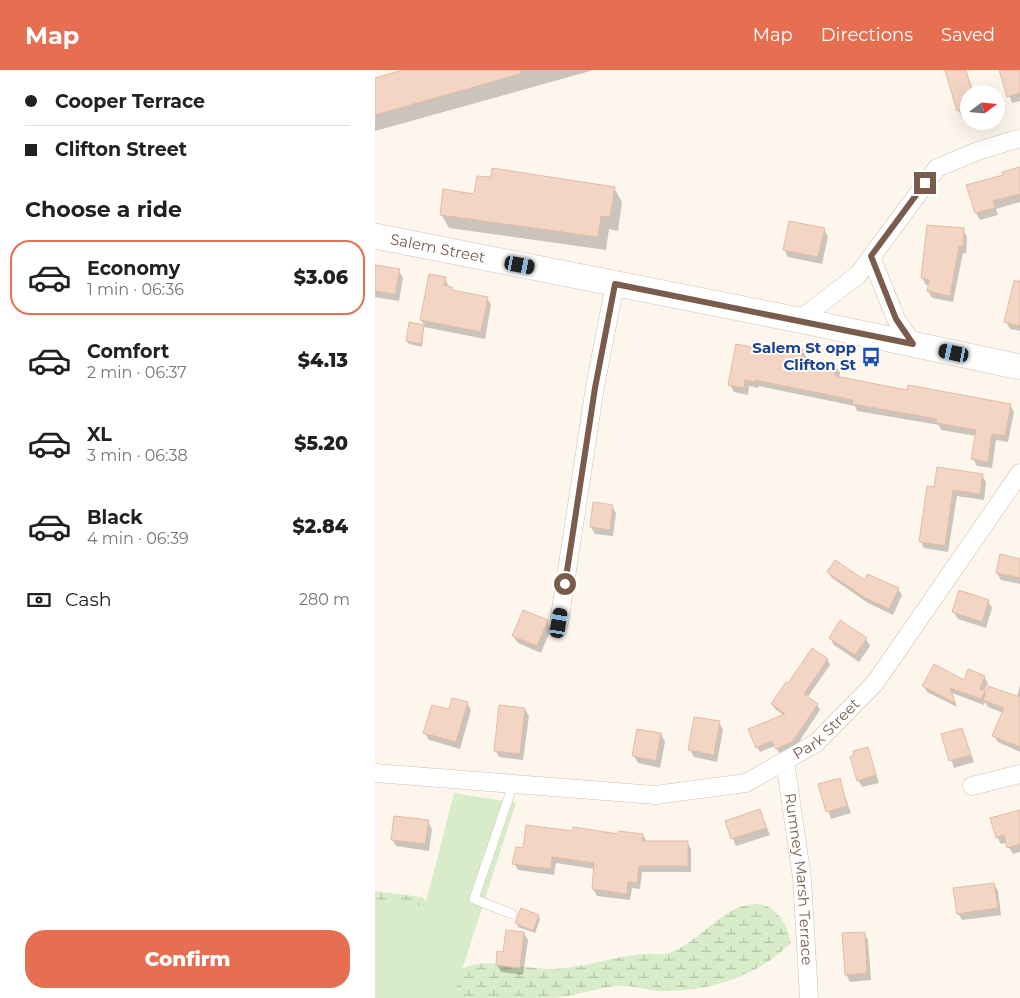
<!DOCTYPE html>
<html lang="en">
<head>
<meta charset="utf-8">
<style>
	body { margin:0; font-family:Montserrat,sans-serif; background:#f6f6f6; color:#202124; height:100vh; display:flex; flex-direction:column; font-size:19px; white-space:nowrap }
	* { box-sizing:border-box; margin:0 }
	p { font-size:16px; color:#757577 }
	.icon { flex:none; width:28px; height:28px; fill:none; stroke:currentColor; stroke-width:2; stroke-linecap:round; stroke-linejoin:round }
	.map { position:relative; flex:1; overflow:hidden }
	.sheet { display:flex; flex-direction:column; background:#fff; width:375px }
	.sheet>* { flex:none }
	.guide { display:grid; align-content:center; height:110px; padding:0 25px; background:#fff }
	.needle { width:32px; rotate:74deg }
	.buttons { position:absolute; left:585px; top:15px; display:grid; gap:10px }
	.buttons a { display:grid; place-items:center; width:45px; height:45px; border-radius:50%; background:#fff; box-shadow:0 5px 20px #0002; font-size:25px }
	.end { position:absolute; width:22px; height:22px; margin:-11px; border:6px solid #7a5c4d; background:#fff; box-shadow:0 0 0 2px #fff }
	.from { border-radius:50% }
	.car { position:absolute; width:15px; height:30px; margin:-15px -8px; border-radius:6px; box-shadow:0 0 4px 1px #0007; background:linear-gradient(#222 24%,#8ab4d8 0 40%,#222 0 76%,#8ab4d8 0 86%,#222 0) }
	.guide b { display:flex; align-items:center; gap:18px; height:48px; font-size:19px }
	.guide b+b { border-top:1px solid #e0e0e0 }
	.guide i { width:12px; height:12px; background:#202124 }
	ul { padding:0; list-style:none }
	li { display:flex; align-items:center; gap:15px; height:75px; margin:0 10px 8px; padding:0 15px; border:2px solid transparent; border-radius:20px }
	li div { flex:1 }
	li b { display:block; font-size:19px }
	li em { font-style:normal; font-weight:800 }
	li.active { border-color:#e76f51 }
	li>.icon { width:45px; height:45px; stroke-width:1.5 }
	h2 { padding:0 25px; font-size:22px; line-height:60px }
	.pay { display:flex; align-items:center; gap:12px; height:55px; padding:0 25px; font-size:19px }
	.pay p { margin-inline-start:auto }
	.cta { display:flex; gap:10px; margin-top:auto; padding:10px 25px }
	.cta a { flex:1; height:58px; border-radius:20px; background:#e76f51; color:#fff; font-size:20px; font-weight:800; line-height:58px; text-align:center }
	header { display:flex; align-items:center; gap:30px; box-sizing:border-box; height:70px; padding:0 25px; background:#e76f51; color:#fff }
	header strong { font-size:24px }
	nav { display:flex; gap:28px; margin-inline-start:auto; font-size:18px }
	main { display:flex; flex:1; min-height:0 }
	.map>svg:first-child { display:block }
	.wetland { fill:url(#wetland-marsh) }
	.park { fill:#d8ecc9 }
	.shadow { fill:#0003 }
	.building { fill:#f3d5c3; stroke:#e6bba3 }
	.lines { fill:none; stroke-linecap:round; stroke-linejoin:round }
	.service-casing { stroke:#d1beb0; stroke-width:10 }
	.minor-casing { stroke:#d1beb0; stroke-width:19 }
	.secondary-casing { stroke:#d6c0b0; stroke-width:26 }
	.service { stroke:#fff; stroke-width:9 }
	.minor { stroke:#fff; stroke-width:18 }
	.secondary { stroke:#fff; stroke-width:25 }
	.route { stroke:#7a5c4d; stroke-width:6 }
	.labels { text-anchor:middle; stroke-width:4; stroke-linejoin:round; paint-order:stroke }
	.street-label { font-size:15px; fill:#7a5c4d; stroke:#fffaf3 }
	.transit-label { font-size:15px; font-weight:bold; fill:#164399; stroke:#fffaf3; text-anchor:end }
</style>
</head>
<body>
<header>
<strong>Map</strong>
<nav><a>Map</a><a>Directions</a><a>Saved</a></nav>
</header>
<main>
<section class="sheet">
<div class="guide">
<b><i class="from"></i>Cooper Terrace</b>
<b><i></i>Clifton Street</b>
</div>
<h2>Choose a ride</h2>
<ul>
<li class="active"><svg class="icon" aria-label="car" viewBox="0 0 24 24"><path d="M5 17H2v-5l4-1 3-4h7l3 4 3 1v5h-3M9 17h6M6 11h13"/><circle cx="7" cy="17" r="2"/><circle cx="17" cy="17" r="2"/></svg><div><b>Economy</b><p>1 min · 06:36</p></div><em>$3.06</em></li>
<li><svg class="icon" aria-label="car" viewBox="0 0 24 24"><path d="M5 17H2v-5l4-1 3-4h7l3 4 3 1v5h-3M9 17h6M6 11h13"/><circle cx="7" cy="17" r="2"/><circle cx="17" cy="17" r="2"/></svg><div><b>Comfort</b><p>2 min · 06:37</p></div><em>$4.13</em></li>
<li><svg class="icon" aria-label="car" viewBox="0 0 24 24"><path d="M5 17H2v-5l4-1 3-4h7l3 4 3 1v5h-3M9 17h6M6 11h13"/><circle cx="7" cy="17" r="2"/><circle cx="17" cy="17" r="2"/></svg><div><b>XL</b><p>3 min · 06:38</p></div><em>$5.20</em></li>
<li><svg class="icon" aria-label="car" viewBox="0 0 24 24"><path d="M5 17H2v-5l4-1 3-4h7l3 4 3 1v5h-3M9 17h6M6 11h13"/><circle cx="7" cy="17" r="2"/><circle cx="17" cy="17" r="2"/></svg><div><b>Black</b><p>4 min · 06:39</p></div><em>$2.84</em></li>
</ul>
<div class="pay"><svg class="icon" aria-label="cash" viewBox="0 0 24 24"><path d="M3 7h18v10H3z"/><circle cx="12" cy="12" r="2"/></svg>Cash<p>280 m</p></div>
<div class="cta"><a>Confirm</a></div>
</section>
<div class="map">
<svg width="645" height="928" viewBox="0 0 645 928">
	<defs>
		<pattern id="wetland-marsh" width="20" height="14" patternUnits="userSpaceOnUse" patternTransform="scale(1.25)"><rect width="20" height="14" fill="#d8ecc9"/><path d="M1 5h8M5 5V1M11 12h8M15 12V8" fill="none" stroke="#b4c2a5"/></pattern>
	</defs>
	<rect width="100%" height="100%" fill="#fdf6ec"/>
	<!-- wetland -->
	<path class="wetland" d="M0 821 47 827 56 835 85 900C111 885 150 900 180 899 210 897 238 887 266 884 274 883 282 885 289 884 321 878 348 833 381 834 401 834 413 855 416 873 383 906 334 922 287 921 272 921 257 914 242 916 221 918 200 926 178 928 146 928 112 928 79 928L70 926 63 928H0Z"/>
	<!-- park -->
	<path class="park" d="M79 723 141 733 78 928H0V830L50 836Z"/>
	<!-- shadow -->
	<path class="shadow" d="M33 0H219L0 61V9Z
		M581 0H591L599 24H594V45L587 47 583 40Z
		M626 0H645V31L637 33Z
		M645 98V132L621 139 623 145 605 150 601 143 630 105Z
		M239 118 247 132 243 161 234 159 231 180 74 158 66 144 100 125Z
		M449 159 453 167 447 194 413 187 409 179Z
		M588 160 592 167 591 183H588L578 232 557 228 553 221 554 215H551L547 208Z
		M0 196 24 201 28 208 24 231 0 227Z
		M70 208 74 218 78 221 112 228 116 235 110 269 49 257 47 277 34 274 32 271 35 254 50 256 46 250Z
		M645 217V261L635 259 631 252Z
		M427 280 431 287 430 290 461 296 465 303 464 308 533 321 635 335 639 342 633 372 621 370 617 398 602 396 598 389 601 366 566 360 564 355 482 341 480 336 384 316 383 318 374 316 373 325 359 322 355 315 404 283Z
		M607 405 611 412 609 430 582 426 573 482 549 478 546 472 560 418Z
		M237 436 241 443 238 466 220 464 216 457Z
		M645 490V514L626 510 622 503Z
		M453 502 523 519 527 525 518 545 493 533 457 508Z
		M613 531 617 538 611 558 583 549 578 541Z
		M172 551 176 559 166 583 143 573 138 566Z
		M455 568 491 569 495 576 484 592 459 575Z
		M452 589 455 595 432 628 442 635 445 640 420 678 405 684 400 676 385 682 382 677 410 646 400 639 397 634 413 615Z
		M609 607 613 613 609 622 611 626 642 627 645 615V682L623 672 619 666 628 643 613 637 610 632 609 635 577 623 582 637 552 622 549 616 590 612Z
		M92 633 96 640 85 679 54 670 50 663 75 641Z
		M150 639 154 646 148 690 124 687 120 680Z
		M344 652 348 660 342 692 319 687 315 680Z
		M587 659 599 692 579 698 568 665Z
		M286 664 290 672 285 698 263 693 259 686Z
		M492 678 504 713 487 717 483 710Z
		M464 709 476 743 456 749 444 715Z
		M385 740 395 765 361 776 351 752Z
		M645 741V782L638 784 632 773 626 774 622 767Z
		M53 752 57 759 54 781 21 776 17 769Z
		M199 762 268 765 272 772H312L316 779V802H267L265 819 257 818 255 830 222 826 218 819 220 799 181 793 179 805 143 800 139 793 149 779Z
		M619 814 623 821 626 845 587 850 583 843Z
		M163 846 165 849 160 863 143 857 142 853Z
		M149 863 153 870 148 905 126 902 122 895 129 883Z
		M489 863 493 870 496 910 475 912 471 904Z"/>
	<!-- building -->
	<path class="building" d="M28 0H145V4L0 45V8Z
		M570 0H591L598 24H594V37L582 41Z
		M624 0H645V23L632 27Z
		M645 97V124L618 131 620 138 600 143 591 115 628 105 627 102Z
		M117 98 240 117 235 147 226 146 223 167 65 145 68 119 99 124 102 106 116 107Z
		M414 151 450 158 443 187 408 180Z
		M552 155 589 158 588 177 584 176 575 226 552 221 554 210 546 208Z
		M0 195 25 199 20 224 0 221Z
		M54 204 71 207 69 215 77 217V220L113 227 106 262 45 250Z
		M639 211H645V256L629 252Z
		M34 252 49 255 46 274 31 271Z
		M361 274 403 282 404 274 428 279 426 288 461 295 460 305 465 307 532 320 533 315 636 334 630 366 617 364 613 392 596 389 601 360 561 353 562 349 477 334 478 330 380 310V312L370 310 369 318 353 315Z
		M562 397 608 404 605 424 578 420 570 476 544 472 552 416 559 417Z
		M218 432 238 435 235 460 215 457Z
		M625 484 645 489V508L621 503Z
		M460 490 490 510 492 504 524 518 514 539 489 527 452 502Z
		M584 520 614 530 607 552 577 542Z
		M148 540 173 550 162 576 137 566Z
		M465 550 492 568 480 585 454 568Z
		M437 578 453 589 429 624 443 634 417 672 401 679 397 671 381 678 373 659 410 644 396 634 411 612 413 613Z
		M559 594 589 610 593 599 610 606 605 619 610 621 606 629 575 618 580 633 547 616Z
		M613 616 645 627V677L617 666 629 638 608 630Z
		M77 628 93 632 81 672 48 663 57 635 74 639Z
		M124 635 150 638 145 684 119 681Z
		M319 647 345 651 339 685 313 680Z
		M587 658 596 685 574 691 566 664Z
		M262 659 286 663 281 691 257 686Z
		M493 677 501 705 482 711 475 687 479 685 478 681Z
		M465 708 472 736 451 742 443 714Z
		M385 739 391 758 356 769 350 751Z
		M645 740V774L632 778 629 765 621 768 615 748Z
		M19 746 54 750 50 774 16 770Z
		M151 755 198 761V757L243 764V761L268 764 267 771H313V796H264L262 813 253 812 252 824 217 819 219 793 177 787 176 799 137 794 141 777 148 778Z
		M619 813 623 838 582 844 578 818Z
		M146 838 164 845 158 861 140 853Z
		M131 860 149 862 145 898 121 895 122 881 128 882Z
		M490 862 492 903 470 905 467 863Z"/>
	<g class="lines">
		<defs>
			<path id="service" d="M137 844 99 829 138 715"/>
			<g id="minor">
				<path d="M496 187 521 249 538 274"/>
				<path d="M424 250 483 205 562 98 603 81 645 68"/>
				<path d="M184 553 220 317 240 214"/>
				<path id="s1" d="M410 691 427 808 434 928"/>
				<path id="s2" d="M0 703 280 725 371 713 441 673 500 613 645 403"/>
				<path d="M597 716 645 704"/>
			</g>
			<g id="secondary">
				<path id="s3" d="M0 166 424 250 645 297"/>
			</g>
		</defs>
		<!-- service casing -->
		<use href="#service" class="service-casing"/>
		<!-- minor casing -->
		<use href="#minor" class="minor-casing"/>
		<!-- secondary casing -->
		<use href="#secondary" class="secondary-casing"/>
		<!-- service -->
		<use href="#service" class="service"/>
		<!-- minor -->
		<use href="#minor" class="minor"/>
		<!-- secondary -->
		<use href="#secondary" class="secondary"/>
	</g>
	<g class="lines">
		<!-- route -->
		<path class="route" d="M190 514 220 318 240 214 538 274 521 249 496 186 550 113"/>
	</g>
	<!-- icons -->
	<defs>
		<symbol id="bus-bare" viewBox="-9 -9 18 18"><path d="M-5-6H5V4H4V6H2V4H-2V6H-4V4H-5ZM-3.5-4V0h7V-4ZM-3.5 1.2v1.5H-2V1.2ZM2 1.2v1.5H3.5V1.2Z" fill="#1a4fb4" stroke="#fffaf3" stroke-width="2.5" paint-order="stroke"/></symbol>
	</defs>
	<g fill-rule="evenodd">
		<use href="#bus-bare" x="482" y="273" width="28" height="28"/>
	</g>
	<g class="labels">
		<!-- street labels -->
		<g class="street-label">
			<text dy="5" stroke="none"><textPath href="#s3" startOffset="64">Salem Street</textPath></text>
			<text dy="5" stroke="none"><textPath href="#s2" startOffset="470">Park Street</textPath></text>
			<text dy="5" stroke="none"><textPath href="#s1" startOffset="119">Rumney Marsh Terrace</textPath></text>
		</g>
		<!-- transit labels -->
		<g class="transit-label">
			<text x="481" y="283">Salem St opp<tspan x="481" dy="17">Clifton St</tspan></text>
		</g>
	</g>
</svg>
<div class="buttons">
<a><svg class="needle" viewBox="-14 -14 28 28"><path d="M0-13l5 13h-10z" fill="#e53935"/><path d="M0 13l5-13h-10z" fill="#757577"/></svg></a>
</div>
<i class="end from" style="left:190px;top:514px"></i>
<i class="end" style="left:550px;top:113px"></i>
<i class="car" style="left:145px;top:195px;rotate:101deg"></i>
<i class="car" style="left:579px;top:283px;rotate:282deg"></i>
<i class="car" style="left:184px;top:553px;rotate:9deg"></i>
</div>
</main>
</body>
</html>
